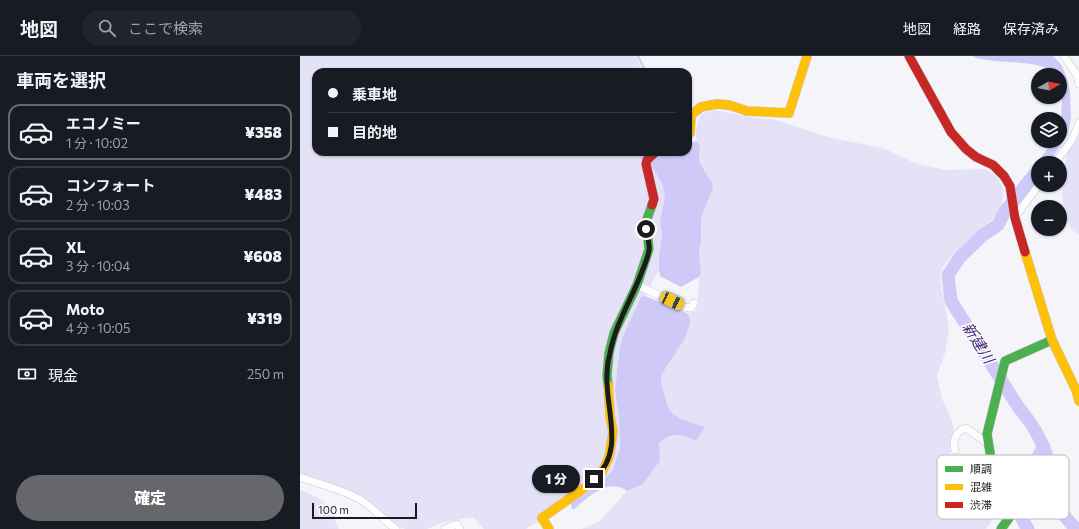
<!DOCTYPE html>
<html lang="ja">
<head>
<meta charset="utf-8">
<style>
	body { margin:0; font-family:Commissioner,"Noto Sans JP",sans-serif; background:#20242c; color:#f1f3f6; height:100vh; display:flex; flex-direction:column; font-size:15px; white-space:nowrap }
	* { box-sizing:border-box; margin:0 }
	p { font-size:13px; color:#9ea1a6 }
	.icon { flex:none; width:22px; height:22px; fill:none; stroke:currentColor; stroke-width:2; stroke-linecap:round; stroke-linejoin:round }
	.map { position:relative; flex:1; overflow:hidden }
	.drawer { display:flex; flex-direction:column; background:#171b24; width:300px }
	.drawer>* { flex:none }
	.guide { position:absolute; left:12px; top:12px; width:380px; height:88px; border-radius:12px; box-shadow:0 1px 3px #0004; display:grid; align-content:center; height:88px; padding:0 16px; background:#171b24 }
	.needle { width:26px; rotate:81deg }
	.tools { position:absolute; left:731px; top:12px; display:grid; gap:8px }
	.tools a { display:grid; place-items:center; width:36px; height:36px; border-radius:50%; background:#171b24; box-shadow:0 1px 3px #0004; font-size:20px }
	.scale { position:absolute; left:12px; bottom:10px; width:105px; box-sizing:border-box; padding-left:4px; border:2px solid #1b1b1e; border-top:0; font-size:11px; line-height:14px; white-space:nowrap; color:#1b1b1e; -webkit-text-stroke:3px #fff; paint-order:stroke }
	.end { position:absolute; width:18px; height:18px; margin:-9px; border:5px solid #1b1b1e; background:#fff; box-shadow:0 0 0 2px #fff }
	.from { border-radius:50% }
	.bubble { position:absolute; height:28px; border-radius:14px; background:#171b24; box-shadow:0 1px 3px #0004; font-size:13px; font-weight:800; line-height:28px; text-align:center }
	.car { position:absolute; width:12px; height:24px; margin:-12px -6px; border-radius:5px; box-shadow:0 0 3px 1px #0007; background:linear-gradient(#f5c518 24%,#345 0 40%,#f5c518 0 76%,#345 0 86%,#f5c518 0) }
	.guide b { display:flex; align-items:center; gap:14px; height:38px; font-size:15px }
	.guide b+b { border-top:1px solid #363941 }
	.guide i { width:10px; height:10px; background:#f1f3f6 }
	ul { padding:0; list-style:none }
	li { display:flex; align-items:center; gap:12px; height:56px; margin:0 8px 6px; padding:0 8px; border:2px solid #363941; border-radius:12px }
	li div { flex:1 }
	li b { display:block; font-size:15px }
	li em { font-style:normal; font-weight:800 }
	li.current { border-color:#67676b }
	li>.icon { width:36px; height:36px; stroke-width:1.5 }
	h2 { padding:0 16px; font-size:18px; line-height:48px }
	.pay { display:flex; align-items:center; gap:10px; height:44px; padding:0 16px; font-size:15px }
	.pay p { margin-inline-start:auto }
	.primary-button { display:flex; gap:8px; margin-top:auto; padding:8px 16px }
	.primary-button a { flex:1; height:46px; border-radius:24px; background:#67676b; color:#fff; font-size:16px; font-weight:800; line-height:46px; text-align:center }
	header { display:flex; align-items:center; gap:24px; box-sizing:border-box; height:56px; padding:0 20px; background:#171b24; border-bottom:1px solid #363941 }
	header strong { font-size:19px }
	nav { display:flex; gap:22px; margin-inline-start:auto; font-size:14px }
	.search { width:280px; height:36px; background:#20242c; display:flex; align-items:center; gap:10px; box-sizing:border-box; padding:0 14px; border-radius:22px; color:#9ea1a6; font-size:15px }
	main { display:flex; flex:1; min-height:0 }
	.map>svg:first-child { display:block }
	.green { fill:#e5e2f7 }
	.water { fill:#cfc9f8 }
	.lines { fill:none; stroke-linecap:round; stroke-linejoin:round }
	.stream { stroke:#cfc9f8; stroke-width:2 }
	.river { stroke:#cfc9f8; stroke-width:13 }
	.street-casing { stroke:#c9c9cc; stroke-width:8 }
	.fast-casing { stroke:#c9c9cc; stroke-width:10 }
	.slow-casing { stroke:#c9c9cc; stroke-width:10 }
	.jam-casing { stroke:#c9c9cc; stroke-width:10 }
	.street { stroke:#fdfdfe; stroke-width:7 }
	.fast { stroke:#4caf50; stroke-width:9 }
	.slow { stroke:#ffc107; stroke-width:9 }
	.jam { stroke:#c62828; stroke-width:9 }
	.route { stroke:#1b1b1e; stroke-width:5 }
	.labels { text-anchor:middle; stroke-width:3; stroke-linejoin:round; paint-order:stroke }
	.water-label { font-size:15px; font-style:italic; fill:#3b1f7a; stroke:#fff }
	.key { fill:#fff; stroke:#bbbbbc; stroke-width:1 }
	.key-label { font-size:11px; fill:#1b1b1e }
</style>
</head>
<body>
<header>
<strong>地図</strong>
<div class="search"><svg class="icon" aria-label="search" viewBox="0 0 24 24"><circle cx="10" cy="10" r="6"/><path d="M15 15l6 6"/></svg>ここで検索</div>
<nav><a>地図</a><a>経路</a><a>保存済み</a></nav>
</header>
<main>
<section class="drawer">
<h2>車両を選択</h2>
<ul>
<li class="current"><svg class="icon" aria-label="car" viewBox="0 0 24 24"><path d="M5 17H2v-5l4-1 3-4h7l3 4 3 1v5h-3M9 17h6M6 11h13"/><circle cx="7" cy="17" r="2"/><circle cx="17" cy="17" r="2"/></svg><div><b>エコノミー</b><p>1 分 · 10:02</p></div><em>¥358</em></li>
<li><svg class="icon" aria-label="car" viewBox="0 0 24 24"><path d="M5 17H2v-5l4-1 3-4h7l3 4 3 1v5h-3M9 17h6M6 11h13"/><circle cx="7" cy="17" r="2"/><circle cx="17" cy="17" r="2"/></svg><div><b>コンフォート</b><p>2 分 · 10:03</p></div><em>¥483</em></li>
<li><svg class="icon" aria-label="car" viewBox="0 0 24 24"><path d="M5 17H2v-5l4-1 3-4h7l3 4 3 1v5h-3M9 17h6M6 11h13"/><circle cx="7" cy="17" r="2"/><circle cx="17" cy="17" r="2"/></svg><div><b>XL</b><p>3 分 · 10:04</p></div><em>¥608</em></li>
<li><svg class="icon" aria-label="car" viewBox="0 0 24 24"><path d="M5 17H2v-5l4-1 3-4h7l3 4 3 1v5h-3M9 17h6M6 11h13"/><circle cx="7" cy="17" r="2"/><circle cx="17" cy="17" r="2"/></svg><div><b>Moto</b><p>4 分 · 10:05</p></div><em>¥319</em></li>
</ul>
<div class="pay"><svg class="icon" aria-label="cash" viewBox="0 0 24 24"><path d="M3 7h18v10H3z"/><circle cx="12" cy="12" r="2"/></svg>現金<p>250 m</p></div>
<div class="primary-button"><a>確定</a></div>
</section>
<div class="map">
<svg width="779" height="473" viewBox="0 0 779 473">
	<rect width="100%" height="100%" fill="#f4f4f9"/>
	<!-- green -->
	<path class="green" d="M0 0H336L343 16H16V96H345L362 127 365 141 360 165 362 179 359 214 345 240 341 241 323 280 320 291 315 334 319 361 320 392 312 415 296 431 226 473H184L173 461 141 467 127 473H106L95 470 69 445 49 435 0 419Z
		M414 54 455 62 473 63 531 82 583 92 617 108 646 114 685 113 697 121 703 132 702 149 696 160 657 194 642 212 640 223 649 272 645 297 637 320 642 343 652 364 654 378 647 409 648 419 673 434H681L687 409 706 444 686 473H282L300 465 327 435 343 428 360 405 359 388C369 376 385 381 399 379L404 373V371L381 363 372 357 368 351 361 326 362 318 384 284 390 262 387 257 396 255 398 242 399 221 401 218 399 197 401 185V162L413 132 410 122 401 109 399 104 400 90C392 79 397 69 401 58Z
		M779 75V179L772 174 763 155 762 128 767 97Z
		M0 434C24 442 30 450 39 473H0Z"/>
	<!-- water -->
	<path class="water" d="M672 0H753L761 8 767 22 770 36 771 62 768 78 749 107H738V124L717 150 708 158 707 144 722 127 753 85H760L762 43 760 35V19H755C744 1 692 10 672 0Z
		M397 85 400 90 399 104 401 109 412 126 413 132 401 162V185L399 197 401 218 399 221 381 231 360 220 359 214V200L362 179 360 165 365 141 362 127 349 106 368 96H388V88Z
		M345 240 387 257 390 262V268L384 284 362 318 361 326 368 351 372 357 381 363 405 371 404 373 396 385C383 378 369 376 359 388L360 405 343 428 327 435C308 421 288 441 273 454L270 447 296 431 312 415 320 392 319 361 315 334 320 291 323 280 341 241Z"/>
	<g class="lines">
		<!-- stream -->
		<path class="stream" d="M338 0 346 16
			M341 96 342 103 344 104"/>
		<!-- river -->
		<path class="river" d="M738 114 724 131 704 157 698 169 683 179 660 201 648 219 651 245 719 352C733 368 743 386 749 406 752 414 749 423 750 431 752 448 765 461 776 473
			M728 473 723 465 716 447 715 436 744 391"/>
		<defs>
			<path id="street" d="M764 0 777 19 779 28
				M755 107 772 84 779 67
				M715 161 739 129
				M337 229 384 251 391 252 394 247
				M655 394C652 384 656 376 665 372 674 376 679 383 688 387
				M0 421C19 428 41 433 59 443 73 451 83 464 96 473
				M145 473 157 468 160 473"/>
			<path id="fast" d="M308 329 307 319 309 297 314 277 337 229 349 193 346 166 352 149
				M701 473 712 458 713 451 692 409 687 378 705 305 752 284"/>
			<path id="slow" d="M388 78 390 77 391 59 401 51 417 48 429 49 447 55 489 57 507 0
				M725 196 752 284 776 334 779 345
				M249 473 242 462 287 430 302 416 309 401 313 376 310 360 308 329"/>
			<path id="jam" d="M609 0 651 76 666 93 676 101 693 109 704 120 710 130 715 162 725 196
				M352 149 354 143 346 108 347 104 356 96"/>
		</defs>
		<!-- street casing -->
		<use href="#street" class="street-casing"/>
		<!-- fast casing -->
		<use href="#fast" class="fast-casing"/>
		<!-- slow casing -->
		<use href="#slow" class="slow-casing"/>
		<!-- jam casing -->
		<use href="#jam" class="jam-casing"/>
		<!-- street -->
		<use href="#street" class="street"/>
		<!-- fast -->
		<use href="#fast" class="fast"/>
		<!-- slow -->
		<use href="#slow" class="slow"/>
		<!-- jam -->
		<use href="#jam" class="jam"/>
	</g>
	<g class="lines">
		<!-- route -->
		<path class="route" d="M294 423C326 395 305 354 307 318 307 311 308 304 310 297 315 269 331 244 341 218 344 210 348 202 349 194 350 187 347 180 346 173"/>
	</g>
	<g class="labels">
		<!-- water labels -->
		<g class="water-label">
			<text transform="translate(678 287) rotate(58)" y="5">新建川</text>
		</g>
	</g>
	<!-- legend -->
	<rect x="637" y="399" width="132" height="64" rx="6" class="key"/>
	<rect x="645" y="410" width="18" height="6" fill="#4caf50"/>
	<rect x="645" y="428" width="18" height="6" fill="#ffc107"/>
	<rect x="645" y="446" width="18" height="6" fill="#c62828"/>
	<g class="key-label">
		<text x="670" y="417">順調</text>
		<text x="670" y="435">混雑</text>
		<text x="670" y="453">渋滞</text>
	</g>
</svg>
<div class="tools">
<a><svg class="needle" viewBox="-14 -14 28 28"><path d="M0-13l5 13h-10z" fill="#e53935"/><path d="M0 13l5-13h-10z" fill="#9ea1a6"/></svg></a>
<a><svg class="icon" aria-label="layers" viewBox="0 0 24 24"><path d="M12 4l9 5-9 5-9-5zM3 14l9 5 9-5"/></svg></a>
<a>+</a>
<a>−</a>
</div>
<div class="scale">100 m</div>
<i class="end from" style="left:346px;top:173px"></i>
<i class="end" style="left:294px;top:423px"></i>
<div class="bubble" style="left:232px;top:409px;width:48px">1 分</div>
<i class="car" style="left:372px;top:245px;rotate:115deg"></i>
<div class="guide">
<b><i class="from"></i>乗車地</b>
<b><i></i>目的地</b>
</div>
</div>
</main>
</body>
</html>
